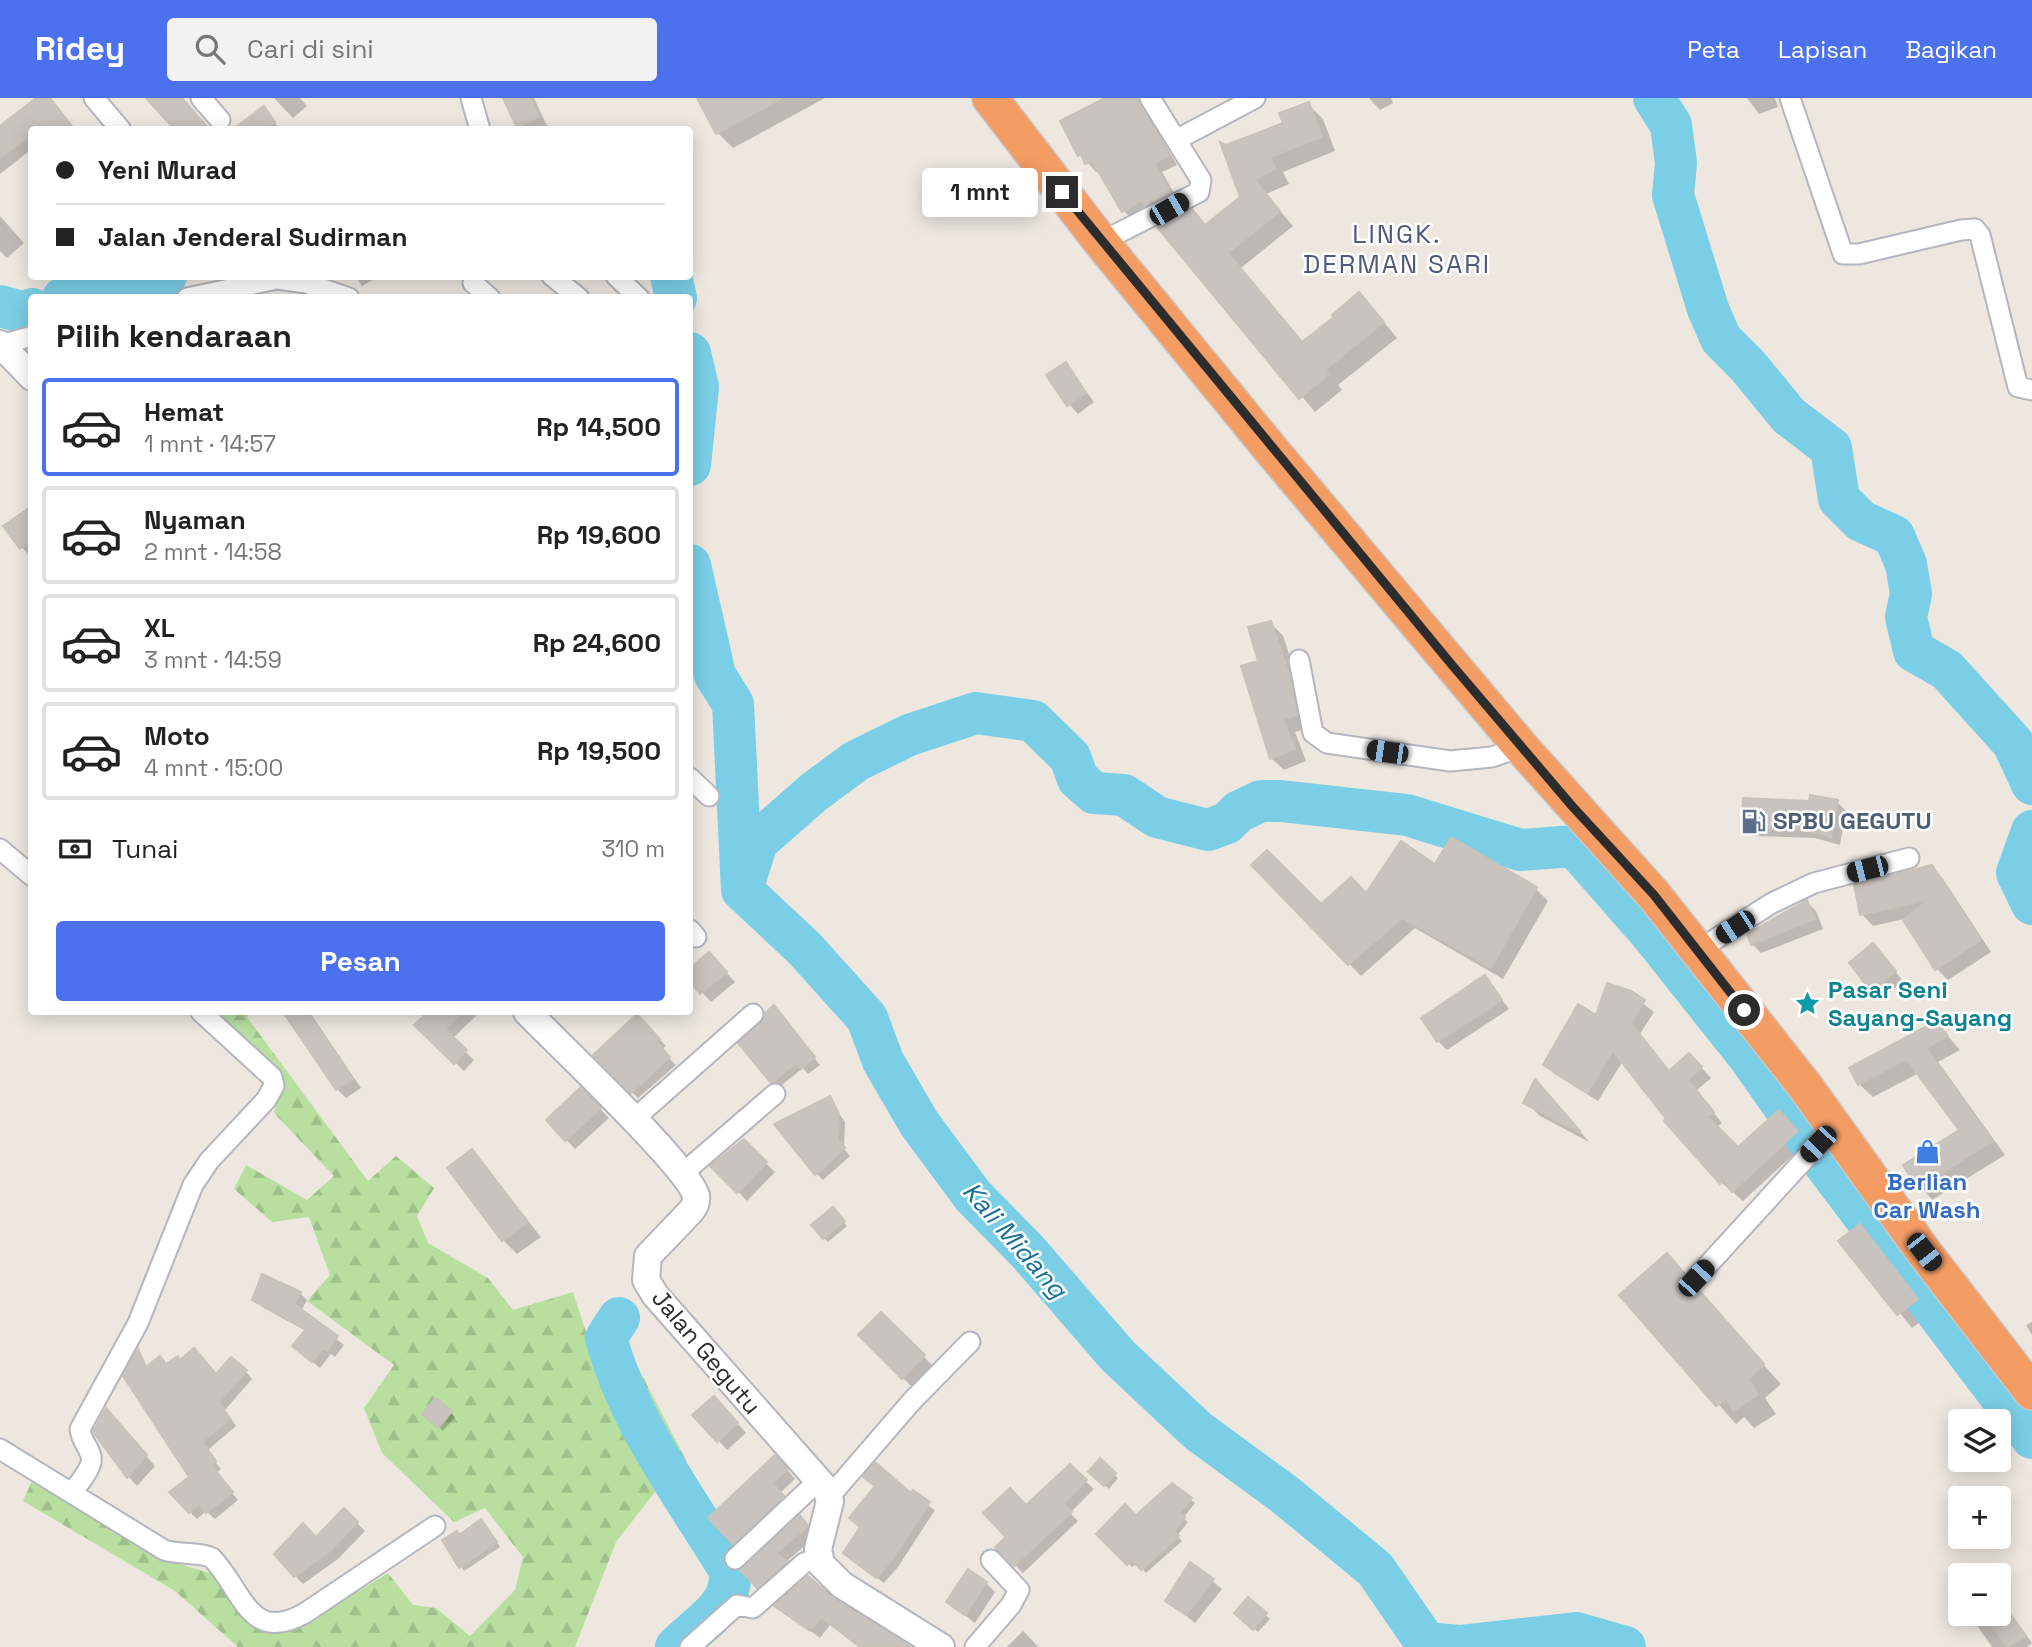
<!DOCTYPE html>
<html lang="id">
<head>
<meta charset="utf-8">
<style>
	body { margin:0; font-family:"Space Grotesk",sans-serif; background:#f2f2f2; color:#222; height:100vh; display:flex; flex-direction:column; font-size:26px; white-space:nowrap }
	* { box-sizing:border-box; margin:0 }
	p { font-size:23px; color:#767676 }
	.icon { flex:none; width:38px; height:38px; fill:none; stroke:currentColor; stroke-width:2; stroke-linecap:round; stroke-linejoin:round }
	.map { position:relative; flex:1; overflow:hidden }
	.panel { position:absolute; left:28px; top:196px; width:665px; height:721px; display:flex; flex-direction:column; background:#fff; border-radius:7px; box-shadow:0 4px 18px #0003 }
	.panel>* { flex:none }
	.banner { position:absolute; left:28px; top:28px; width:665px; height:154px; border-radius:7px; box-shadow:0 4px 18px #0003; display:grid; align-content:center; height:154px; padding:0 28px; background:#fff }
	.fabs { position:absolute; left:1948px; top:1311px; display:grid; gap:14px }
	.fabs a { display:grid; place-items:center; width:63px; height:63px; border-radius:7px; background:#fff; box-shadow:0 4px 18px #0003; font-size:35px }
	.end { position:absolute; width:32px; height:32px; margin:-16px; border:9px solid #2c2c2c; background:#fff; box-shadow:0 0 0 4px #fff }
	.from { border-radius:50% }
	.bubble { position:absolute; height:49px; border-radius:7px; background:#fff; box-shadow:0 4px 18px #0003; font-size:23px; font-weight:800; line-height:49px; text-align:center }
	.car { position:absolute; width:21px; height:42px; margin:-21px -10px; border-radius:9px; box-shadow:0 0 5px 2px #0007; background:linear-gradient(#222 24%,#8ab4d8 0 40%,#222 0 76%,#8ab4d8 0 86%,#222 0) }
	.banner b { display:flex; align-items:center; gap:24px; height:66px; font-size:26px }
	.banner b+b { border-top:2px solid #e0e0e0 }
	.banner i { width:18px; height:18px; background:#222 }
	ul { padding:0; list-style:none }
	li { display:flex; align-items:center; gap:21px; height:98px; margin:0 14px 10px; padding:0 14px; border:4px solid #e0e0e0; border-radius:7px }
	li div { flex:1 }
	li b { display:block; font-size:26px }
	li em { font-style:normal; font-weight:800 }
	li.active { border-color:#4c71ee }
	li>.icon { width:63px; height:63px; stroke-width:1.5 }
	h2 { padding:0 28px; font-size:32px; line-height:84px }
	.pay { display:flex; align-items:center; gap:18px; height:77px; padding:0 28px; font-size:26px }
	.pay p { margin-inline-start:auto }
	.cta { display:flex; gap:14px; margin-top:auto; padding:14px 28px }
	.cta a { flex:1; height:80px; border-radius:7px; background:#4c71ee; color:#fff; font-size:28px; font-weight:800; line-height:80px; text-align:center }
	header { display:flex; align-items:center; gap:42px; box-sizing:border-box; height:98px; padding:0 35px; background:#4c71ee; color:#fff }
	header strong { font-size:33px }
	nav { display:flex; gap:38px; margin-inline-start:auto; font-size:24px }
	.search { width:490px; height:63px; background:#f2f2f2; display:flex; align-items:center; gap:18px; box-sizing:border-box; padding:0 24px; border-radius:7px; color:#767676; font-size:26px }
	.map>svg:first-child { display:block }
	.forest { fill:url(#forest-firs) }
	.shadow { fill:#0003 }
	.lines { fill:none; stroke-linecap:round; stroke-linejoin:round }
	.river { stroke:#7acfe7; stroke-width:42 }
	.building { fill:#c9c3bf; stroke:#c8c2b9; stroke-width:2 }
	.street-casing { stroke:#b3b6be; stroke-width:23 }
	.secondary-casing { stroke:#b3b6be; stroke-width:30 }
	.highway-casing { stroke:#c8c8c8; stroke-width:38 }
	.street { stroke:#fff; stroke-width:19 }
	.secondary { stroke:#fff; stroke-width:26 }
	.highway { stroke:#f39c64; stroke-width:35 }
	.route { stroke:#2c2c2c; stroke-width:9 }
	.labels { text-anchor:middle; stroke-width:5; stroke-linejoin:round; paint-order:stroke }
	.service-label { font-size:24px; font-weight:bold; fill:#4e5e75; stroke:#fff; text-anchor:start }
	.culture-label { font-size:24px; font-weight:bold; fill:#0d838f; stroke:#fff; text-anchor:start }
	.shop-label { font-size:24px; font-weight:bold; fill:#366cbe; stroke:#fff }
	.street-label { font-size:24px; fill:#2c2c2c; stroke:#fff }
	.neighbourhood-label { font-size:26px; letter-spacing:2px; fill:#4f597a; stroke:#fff }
	.water-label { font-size:26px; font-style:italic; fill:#176f95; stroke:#fff }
</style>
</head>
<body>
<header>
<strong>Ridey</strong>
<div class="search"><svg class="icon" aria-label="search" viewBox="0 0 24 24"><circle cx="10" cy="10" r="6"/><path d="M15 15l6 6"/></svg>Cari di sini</div>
<nav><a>Peta</a><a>Lapisan</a><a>Bagikan</a></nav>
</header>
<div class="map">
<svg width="2032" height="1549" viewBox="0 0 2032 1549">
	<defs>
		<pattern id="forest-firs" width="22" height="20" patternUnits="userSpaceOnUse" patternTransform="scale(1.75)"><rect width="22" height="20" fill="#b8dfa0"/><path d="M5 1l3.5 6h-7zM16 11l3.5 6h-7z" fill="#9ec08a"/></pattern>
	</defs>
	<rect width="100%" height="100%" fill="#ede7e0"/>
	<!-- forest -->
	<path class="forest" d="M211 914H251L247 919 368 1083 396 1058 434 1090 417 1118 428 1145 488 1180 513 1212 573 1194 588 1240 630 1254 687 1364 658 1390 616 1444 575 1549H238L175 1493 23 1403 32 1383 42 1386 170 1463 213 1476 258 1532H295L388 1475 413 1507 436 1510 470 1538 515 1492 523 1459 485 1410 454 1424 382 1355 364 1310 394 1267 307 1203 330 1177 309 1119 272 1124 234 1091 246 1067 307 1102 334 1078 274 1015 280 976Z"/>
	<!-- shadow -->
	<path class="shadow" d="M38 0H49L75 32H32V51L0 76V29Z
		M274 0H300L307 8 293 20Z
		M505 0H534L547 28 521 32Z
		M699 0H825L733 50 718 35Z
		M1111 0H1143L1148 17 1177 67 1162 74 1179 104 1133 122 1124 113 1100 72 1096 74 1080 56Z
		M1369 0H1391L1393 5 1380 12Z
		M1747 0H1775L1778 9 1759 16Z
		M1308 6 1323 21 1335 53 1283 74 1289 86 1266 96 1293 128 1241 170 1303 245 1373 211 1397 240 1338 287 1342 292 1315 314 1160 130 1192 113 1207 128 1242 99 1226 49 1286 26Z
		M268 15 277 28 273 32H252Z
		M0 118 24 145 7 160 0 153Z
		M355 178H380L362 188Z
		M1066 266 1094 304 1078 316 1069 306Z
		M32 410V459H30L6 429Z
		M1271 525 1283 538 1302 593 1309 630 1295 634 1306 663 1284 672 1271 660 1260 564Z
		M1811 704H1837L1846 713 1840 747 1815 740 1753 738 1744 728Z
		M1451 741 1536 791 1548 803 1503 881 1415 830 1361 878 1253 767 1321 808 1367 798 1436 768Z
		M1931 769 1943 781 1991 854 1948 882 1937 871 1904 821 1873 828 1862 816Z
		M1807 804 1816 813 1823 831 1761 855 1752 846Z
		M709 856 735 884 711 904 690 881V873Z
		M1882 857 1903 883 1882 901 1872 892Z
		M1485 879 1509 911 1447 952 1438 943Z
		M1630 895 1654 914 1640 936 1670 974 1699 967 1711 980 1696 993 1722 1025 1717 1029 1738 1052 1788 1024 1807 1044 1743 1103 1721 1084 1623 963 1598 1003 1555 976 1545 966 1597 919Z
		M291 914 311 916 361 990 346 1000 337 991 287 916Z
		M430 914H480L452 941 474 962 464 973 417 927Z
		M780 916 820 967 808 976 803 970 778 990 772 984Z
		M637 918 666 948 661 952 676 967 638 1000 595 957Z
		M1936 925 1960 952 1938 964 2005 1057 1932 1102 1905 1068 1962 1032 1919 975 1873 999 1859 986Z
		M1536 984 1549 997 1589 1044 1540 1018 1525 1004Z
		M581 992 609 1020 575 1051 548 1022Z
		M829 1001 845 1024 844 1051 850 1058 823 1082 816 1075Z
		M744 1044 775 1074 747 1103 713 1068Z
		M472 1053 541 1139 517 1156 503 1142Z
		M833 1111 847 1128 828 1144 824 1140Z
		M1860 1128 1931 1216 1912 1230 1841 1143Z
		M1667 1158 1781 1286 1765 1300 1776 1316 1754 1330 1744 1319 1736 1326 1621 1197Z
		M300 1195 307 1202 301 1213 344 1247 335 1259 331 1256 320 1270 302 1255 306 1233 262 1209 254 1202Z
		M881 1216 933 1268 912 1289 860 1237Z
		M2032 1224V1237L2026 1227Z
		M138 1254 148 1270 181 1264 217 1278 246 1274 252 1281 225 1312 236 1328 209 1351V1356L221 1371 216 1375 238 1402 215 1421 206 1413 197 1421 190 1414 191 1380Z
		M437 1302 455 1319 443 1333 424 1316Z
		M723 1309 746 1335 727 1352 718 1342Z
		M115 1321 155 1368 137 1388 111 1359Z
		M1100 1363 1118 1380 1109 1391 1090 1373Z
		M784 1368 795 1381 780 1395 792 1409 743 1454 710 1420Z
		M1070 1369 1094 1391 1070 1415 1078 1423 1023 1475 998 1449Z
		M872 1385 911 1397 935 1412 898 1469 884 1485 852 1461 876 1389Z
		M1172 1387 1195 1405 1183 1420 1188 1424 1177 1438 1182 1443 1146 1475 1137 1465 1132 1469 1098 1436 1136 1419Z
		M344 1412 365 1433 338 1461 303 1486 295 1478 316 1441Z
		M800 1419 816 1438 786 1464 796 1473 767 1498 743 1472Z
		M485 1427 500 1449 464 1473 445 1443Z
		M1191 1466 1222 1491 1195 1525 1168 1503Z
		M986 1485 995 1494 975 1525 948 1504Z
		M833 1502 908 1549H860L830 1527 820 1540 777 1508Z
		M1248 1502 1270 1521 1258 1534 1240 1519Z
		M1998 1511 2006 1523 2011 1519 2018 1526 2032 1545 2027 1549H1992L1969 1516H1998Z
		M1023 1533 1032 1542 1038 1549H1007Z"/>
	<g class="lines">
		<!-- river -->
		<path class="river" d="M1654 0 1671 27 1676 65 1673 97 1708 211 1721 241 1747 267 1789 318 1831 350 1839 401 1861 423 1894 438 1906 466 1911 496 1906 519 1914 553 1947 572 2013 645 2032 686
			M671 178 676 200
			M63 200 166 178
			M0 208 22 214 32 211
			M690 255 698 289 690 367
			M690 467 715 577 733 606 742 792 805 851 867 920 883 963 919 1025 973 1098 1027 1153 1118 1258 1198 1333 1284 1396 1375 1471 1426 1545 1459 1548 1576 1535 1625 1549
			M2032 733 2017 775 2032 806
			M742 792 757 744 814 694 856 663 909 637 976 615 1033 623 1070 659 1078 681 1094 695 1124 697 1157 719 1208 732 1227 725 1238 714 1261 703H1281L1407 717 1520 752 1574 748 1652 837 1749 959 1829 1072 2032 1340
			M619 1220 606 1240C630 1326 683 1396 729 1471 737 1506 699 1526 676 1549"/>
	</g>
	<!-- building -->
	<path class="building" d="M36 0H50L75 32H32V36L0 60V28Z
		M146 0H182L210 32H175Z
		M503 0H530L539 19 517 30Z
		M697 0H782L716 36Z
		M1105 0H1138L1169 57 1154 65 1171 95 1145 108 1142 102 1122 114 1092 63 1085 66 1081 56 1078 58 1060 23Z
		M1309 4 1322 39 1270 59 1276 71 1254 81 1280 113 1228 155 1302 244 1334 219 1332 217 1359 194 1384 224 1325 272 1329 276 1299 301 1157 129 1192 111 1205 127 1240 99 1220 44 1226 47 1283 25 1279 15Z
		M264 8 275 24 264 32H232Z
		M1066 264 1086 295 1067 308 1046 277Z
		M32 408V443L20 451 3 428Z
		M1271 523 1290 579 1297 617 1283 621 1295 651 1270 661 1241 568 1258 563 1248 529Z
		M1810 697 1838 702 1831 739 1805 732 1742 729 1743 700 1809 703Z
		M1451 739 1537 789 1491 870 1402 820 1348 867 1251 767 1267 752 1321 806 1351 779 1366 795 1401 743 1435 766Z
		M1932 767 1981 842 1935 872 1903 822 1928 802 1860 817 1854 787Z
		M1807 802 1815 821 1751 847 1747 836Z
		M1873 845 1896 873 1871 893 1849 865Z
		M709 854 727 874 700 896 690 883V870Z
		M1485 877 1502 902 1437 944 1421 920Z
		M1607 885 1631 893 1645 902 1631 925 1669 973 1689 955 1702 969 1688 982 1714 1014 1708 1019 1738 1049 1779 1012 1798 1033 1732 1094 1723 1082 1720 1086 1664 1023 1666 1021 1613 953 1587 995 1543 967 1578 906 1596 917Z
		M774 907 815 959 801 971 796 965 771 985 738 945 761 925 765 915Z
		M283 914H308L353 981 336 992Z
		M428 914H463L445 931 467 952 454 966 414 927Z
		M637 916 660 941 656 944 670 959 631 995 593 957Z
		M1936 923 1948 938 1926 950 1993 1043 1917 1090 1903 1067 1959 1032 1906 961 1858 987 1849 970Z
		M1535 981 1580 1033 1579 1034 1523 1005Z
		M581 989 601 1010 565 1043 546 1022Z
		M830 998 839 1016 838 1042 845 1050 815 1077 774 1026Z
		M744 1041 767 1064 737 1095 710 1068Z
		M472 1051 528 1124 502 1143 447 1070Z
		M833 1109 845 1123 823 1141 811 1127Z
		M1860 1126 1918 1201 1897 1217 1838 1143Z
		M1667 1155 1685 1176 1688 1188 1698 1191 1764 1266 1748 1281 1758 1296 1734 1313 1726 1300 1716 1308 1619 1197Z
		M262 1176 301 1194 294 1206 338 1238 327 1253 323 1250 312 1264 292 1248 306 1231 252 1202Z
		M881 1214 925 1257 902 1281 858 1237Z
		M194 1250 216 1276 231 1259 247 1272 219 1304 230 1321 202 1344 216 1363 211 1367 233 1394 206 1415 199 1406 189 1415 169 1394 189 1379 123 1278 138 1251 146 1269 160 1258 166 1266 178 1258 180 1262Z
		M714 1298 738 1325 717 1344 692 1317Z
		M436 1300 452 1313 438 1330 422 1316Z
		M106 1310 147 1357 127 1380 93 1334Z
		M775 1357 788 1371 772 1385 784 1398 733 1446 708 1420Z
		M1100 1360 1116 1375 1104 1388 1088 1374Z
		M875 1364 911 1395 913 1392 930 1404 892 1462 876 1480 843 1455 860 1429 849 1420 875 1388 863 1379Z
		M1070 1366 1087 1382 1063 1406 1072 1414 1014 1468 995 1449 1006 1439 983 1415 1010 1390 1026 1407Z
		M1172 1385 1192 1400 1180 1415 1185 1419 1174 1433 1179 1438 1141 1472 1132 1462 1127 1467 1096 1436 1125 1406 1136 1417Z
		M344 1410 358 1424 330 1453 294 1479 274 1456 303 1425 316 1439Z
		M800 1417 808 1428 776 1455 788 1463 757 1490 740 1472Z
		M481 1421 497 1444 459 1470 442 1442 457 1433 459 1437Z
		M1190 1464 1214 1481 1186 1517 1165 1503Z
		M968 1471 987 1484 965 1517 946 1504Z
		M808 1478 834 1500 911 1549H860L821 1519 810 1533 774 1508Z
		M1248 1499 1267 1515 1253 1532 1234 1515Z
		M2011 1517 2026 1538 2007 1549 1993 1530Z"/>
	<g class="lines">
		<defs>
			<path id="street" d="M94 0 121 32
				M201 0 220 22
				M471 0 479 28
				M1150 0 1176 42
				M1790 0 1843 156H1859L1961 132 1975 131 1980 137 2018 289 2032 292
				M1101 144 1199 94 1201 82 1176 42 1255 0
				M552 178 579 200
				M616 178 639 200
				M473 185 490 200
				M187 200 277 181 306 185 349 200
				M1 247 32 238
				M1299 562 1313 635 1327 645 1450 663 1492 659 1521 649
				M690 680 709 698
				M0 751 32 778
				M690 832 696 839
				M1697 853 1772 805 1814 785 1909 760
				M633 1022 753 916
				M682 1076 775 996
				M1697 1179 1834 1029
				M0 1351 164 1452C179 1457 202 1454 212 1460 243 1492 249 1547 305 1515L435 1428
				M72 1395C78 1386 94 1369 91 1358 88 1348 81 1342 80 1331L138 1225 193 1087 209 1063 266 1002 274 988 272 979 201 914
				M830 1398 912 1303 970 1244
				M735 1461 818 1383
				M690 1549 737 1507 753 1510 804 1465 819 1460
				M975 1549 1011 1507 1019 1492 991 1462"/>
			<path id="secondary" d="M0 246 32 279
				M527 914C555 943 689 1069 696 1098 697 1104 695 1108 691 1113L648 1158 646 1182 655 1197 826 1391 830 1403 818 1451 821 1466 842 1487 941 1549"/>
			<path id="highway" d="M990 0 1101 144 1268 348 1521 649 1654 797 1805 988 1924 1154 2032 1294"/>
		</defs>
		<!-- street casing -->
		<use href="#street" class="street-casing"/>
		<!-- secondary casing -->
		<use href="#secondary" class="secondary-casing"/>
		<!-- highway casing -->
		<use href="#highway" class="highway-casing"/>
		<!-- street -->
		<use href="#street" class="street"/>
		<!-- secondary -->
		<use href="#secondary" class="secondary"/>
		<!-- highway -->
		<use href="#highway" class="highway"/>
	</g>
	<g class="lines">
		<!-- route -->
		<path class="route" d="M1062 94 1452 567 1572 708 1654 797 1744 912"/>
	</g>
	<!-- icons -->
	<defs>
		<symbol id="fuel-bare" viewBox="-9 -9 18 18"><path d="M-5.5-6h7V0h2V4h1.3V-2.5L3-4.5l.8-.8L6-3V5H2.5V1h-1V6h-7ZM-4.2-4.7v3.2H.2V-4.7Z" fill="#5c6f8a" stroke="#fff" stroke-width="2.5" paint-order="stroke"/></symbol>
		<symbol id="sight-bare" viewBox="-9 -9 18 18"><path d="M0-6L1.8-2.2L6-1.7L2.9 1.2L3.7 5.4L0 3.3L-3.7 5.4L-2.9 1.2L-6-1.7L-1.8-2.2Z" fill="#0f9aa8" stroke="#fff" stroke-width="2.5" paint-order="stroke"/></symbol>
		<symbol id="shop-bare" viewBox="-9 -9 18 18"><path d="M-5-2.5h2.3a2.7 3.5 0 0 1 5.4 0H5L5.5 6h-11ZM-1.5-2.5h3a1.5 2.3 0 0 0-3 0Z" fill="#3f7fe0" stroke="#fff" stroke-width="2.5" paint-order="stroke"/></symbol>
	</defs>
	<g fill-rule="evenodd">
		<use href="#fuel-bare" x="1736" y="706" width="35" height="35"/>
		<use href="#sight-bare" x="1790" y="888" width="35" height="35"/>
		<use href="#shop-bare" x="1910" y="1036" width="35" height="35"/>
	</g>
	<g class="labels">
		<!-- service labels -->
		<g class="service-label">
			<text x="1773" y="731">SPBU GEGUTU</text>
		</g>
		<!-- culture labels -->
		<g class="culture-label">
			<text x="1828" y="900">Pasar Seni<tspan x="1828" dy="28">Sayang-Sayang</tspan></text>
		</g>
		<!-- shop labels -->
		<g class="shop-label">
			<text x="1927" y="1092">Berlian<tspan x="1927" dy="28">Car Wash</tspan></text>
		</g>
		<!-- street labels -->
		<g class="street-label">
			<text transform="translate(706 1254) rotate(50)" y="8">Jalan Gegutu</text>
		</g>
		<!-- neighbourhood labels -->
		<g class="neighbourhood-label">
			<text x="1397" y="145">LINGK.<tspan x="1397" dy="30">DERMAN SARI</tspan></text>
		</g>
		<!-- water labels -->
		<g class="water-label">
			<text transform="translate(1015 1142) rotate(49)" y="9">Kali Midang</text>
		</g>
	</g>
</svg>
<div class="fabs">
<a><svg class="icon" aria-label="layers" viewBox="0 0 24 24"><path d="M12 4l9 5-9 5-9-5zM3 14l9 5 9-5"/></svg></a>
<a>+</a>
<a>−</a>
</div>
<i class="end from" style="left:1744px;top:912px"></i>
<i class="end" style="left:1062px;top:94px"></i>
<div class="bubble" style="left:922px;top:70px;width:116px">1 mnt</div>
<i class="car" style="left:1169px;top:111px;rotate:60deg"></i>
<i class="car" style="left:1387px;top:654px;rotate:278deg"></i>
<i class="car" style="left:1867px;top:771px;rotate:256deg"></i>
<i class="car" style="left:1735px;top:829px;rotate:237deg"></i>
<i class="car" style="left:1818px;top:1046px;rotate:224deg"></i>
<i class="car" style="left:1924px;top:1154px;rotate:142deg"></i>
<i class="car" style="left:1696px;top:1180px;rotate:43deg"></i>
<div class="banner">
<b><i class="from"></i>Yeni Murad</b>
<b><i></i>Jalan Jenderal Sudirman</b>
</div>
<section class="panel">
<h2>Pilih kendaraan</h2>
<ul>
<li class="active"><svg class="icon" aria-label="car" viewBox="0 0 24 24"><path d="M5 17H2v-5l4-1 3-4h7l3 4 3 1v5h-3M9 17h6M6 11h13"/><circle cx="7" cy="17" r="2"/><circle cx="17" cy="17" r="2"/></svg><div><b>Hemat</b><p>1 mnt · 14:57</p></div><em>Rp 14,500</em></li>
<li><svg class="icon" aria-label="car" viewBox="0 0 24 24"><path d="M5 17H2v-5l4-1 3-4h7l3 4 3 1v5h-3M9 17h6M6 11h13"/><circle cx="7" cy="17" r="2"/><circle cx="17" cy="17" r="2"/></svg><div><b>Nyaman</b><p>2 mnt · 14:58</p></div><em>Rp 19,600</em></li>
<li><svg class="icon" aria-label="car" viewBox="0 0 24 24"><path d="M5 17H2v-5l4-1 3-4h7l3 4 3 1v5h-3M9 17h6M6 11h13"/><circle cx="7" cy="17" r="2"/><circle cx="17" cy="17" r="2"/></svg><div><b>XL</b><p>3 mnt · 14:59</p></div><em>Rp 24,600</em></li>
<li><svg class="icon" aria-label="car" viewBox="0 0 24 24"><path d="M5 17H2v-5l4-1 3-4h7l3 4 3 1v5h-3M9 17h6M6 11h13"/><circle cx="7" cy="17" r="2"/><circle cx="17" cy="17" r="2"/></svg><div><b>Moto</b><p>4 mnt · 15:00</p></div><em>Rp 19,500</em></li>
</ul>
<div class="pay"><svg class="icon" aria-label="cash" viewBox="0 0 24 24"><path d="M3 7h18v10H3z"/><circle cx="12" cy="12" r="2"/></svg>Tunai<p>310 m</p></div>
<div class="cta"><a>Pesan</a></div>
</section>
</div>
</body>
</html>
